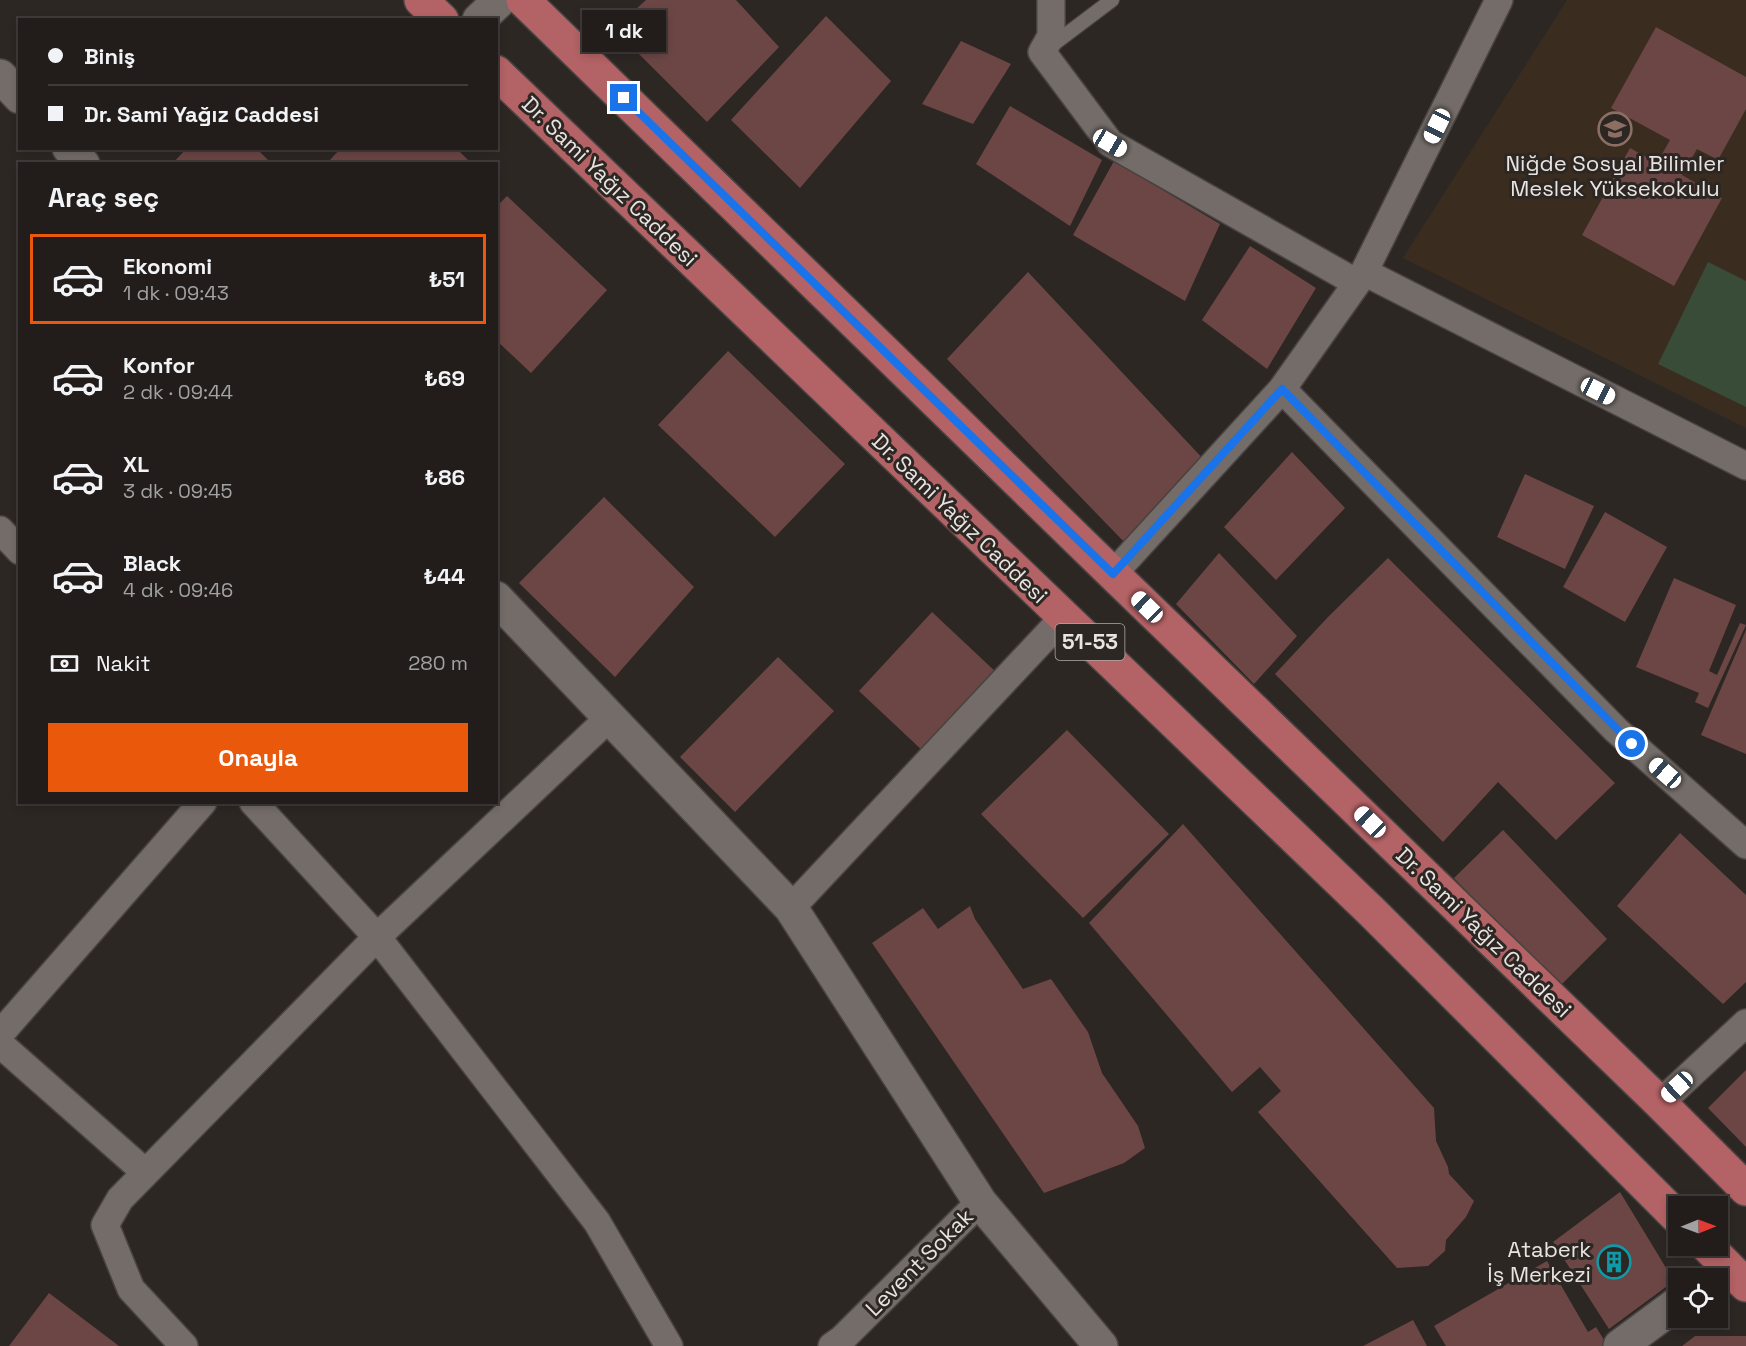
<!DOCTYPE html>
<html lang="tr">
<head>
<meta charset="utf-8">
<style>
	body { margin:0; font-family:"Space Grotesk",sans-serif; background:#2e2a28; color:#f1f3f6; height:100vh; display:flex; flex-direction:column; font-size:22px; white-space:nowrap }
	* { box-sizing:border-box; margin:0 }
	p { font-size:20px; color:#a2a2a3 }
	.icon { flex:none; width:33px; height:33px; fill:none; stroke:currentColor; stroke-width:2; stroke-linecap:round; stroke-linejoin:round }
	.map { position:relative; flex:1; overflow:hidden }
	.details { position:absolute; left:18px; top:162px; width:480px; height:642px; display:flex; flex-direction:column; background:#221d1b; border-radius:0px; box-shadow:0 3px 9px #0003,0 0 0 2px #3f3b3a }
	.details>* { flex:none }
	.banner { position:absolute; left:18px; top:18px; width:480px; height:132px; border-radius:0px; box-shadow:0 3px 9px #0003,0 0 0 2px #3f3b3a; display:grid; align-content:center; height:132px; padding:0 30px; background:#221d1b }
	.needle { width:39px; rotate:89deg }
	.fabs { position:absolute; left:1668px; top:1196px; display:grid; gap:12px }
	.fabs a { display:grid; place-items:center; width:60px; height:60px; border-radius:0px; background:#221d1b; box-shadow:0 3px 9px #0003,0 0 0 2px #3f3b3a; font-size:30px }
	.end { position:absolute; width:27px; height:27px; margin:-14px; border:8px solid #1a73e8; background:#fff; box-shadow:0 0 0 3px #fff }
	.from { border-radius:50% }
	.bubble { position:absolute; height:42px; border-radius:0px; background:#221d1b; box-shadow:0 3px 9px #0003,0 0 0 2px #3f3b3a; font-size:20px; font-weight:600; line-height:42px; text-align:center }
	.car { position:absolute; width:18px; height:36px; margin:-18px -9px; border-radius:8px; box-shadow:0 0 4px 2px #0007; background:linear-gradient(#fff 24%,#345 0 40%,#fff 0 76%,#345 0 86%,#fff 0) }
	.banner b { display:flex; align-items:center; gap:21px; height:57px; font-size:22px }
	.banner b+b { border-top:2px solid #3f3b3a }
	.banner i { width:15px; height:15px; background:#f1f3f6 }
	ul { padding:0; list-style:none }
	li { display:flex; align-items:center; gap:18px; height:90px; margin:0 12px 9px; padding:0 18px; border:3px solid transparent; border-radius:0px }
	li div { flex:1 }
	li b { display:block; font-size:22px }
	li em { font-style:normal; font-weight:600 }
	li.current { border-color:#ea580c }
	li>.icon { width:54px; height:54px; stroke-width:1.5 }
	h2 { padding:0 30px; font-size:27px; line-height:72px }
	.pay { display:flex; align-items:center; gap:15px; height:66px; padding:0 30px; font-size:22px }
	.pay p { margin-inline-start:auto }
	.button { display:flex; gap:12px; margin-top:auto; padding:12px 30px }
	.button a { flex:1; height:69px; border-radius:0px; background:#ea580c; color:#fff; font-size:24px; font-weight:600; line-height:69px; text-align:center }
	.map>svg:first-child { display:block }
	.education { fill:#3a2d1f }
	.green { fill:#384c38 }
	.building { fill:#6b4645 }
	.lines { fill:none; stroke-linecap:round; stroke-linejoin:round }
	.lane-casing { stroke:#484340; stroke-width:16 }
	.street-casing { stroke:#484340; stroke-width:30 }
	.secondary-casing { stroke:#484340; stroke-width:36 }
	.primary-casing { stroke:#484340; stroke-width:36 }
	.lane { stroke:#736c68; stroke-width:14 }
	.street { stroke:#736c68; stroke-width:27 }
	.secondary { stroke:#736c68; stroke-width:33 }
	.primary { stroke:#b36265; stroke-width:33 }
	.route { stroke:#1a73e8; stroke-width:8 }
	.labels { text-anchor:middle; stroke-width:6; stroke-linejoin:round; paint-order:stroke }
	.shield { fill:#2d2724; stroke:#b0aba9; stroke-width:1.5 }
	.shield-label { font-size:21px; font-weight:bold; fill:#e8e4e2 }
	.poi-label { font-size:22px; fill:#e8e4e2; stroke:#2d2724 }
	.street-label { font-size:22px; fill:#e8e4e2; stroke:#2d2724 }
</style>
</head>
<body>
<div class="map">
<svg width="1746" height="1346" viewBox="0 0 1746 1346">
	<rect width="100%" height="100%" fill="#2d2724"/>
	<!-- education -->
	<path class="education" d="M1567 0H1746V428L1403 258Z"/>
	<!-- green -->
	<path class="green" d="M1708 262 1746 281V407L1658 364Z"/>
	<!-- building -->
	<path class="building" d="M646 0H736L779 47 707 122 614 29Z
		M826 16 891 81 800 188 731 120Z
		M1656 27 1746 77V109L1718 160 1697 149 1682 175 1722 198 1674 286 1582 235 1630 148 1657 163 1670 140 1611 108Z
		M961 41 1011 64 973 124 922 104Z
		M1010 106 1102 160 1070 226 976 164Z
		M187 148H256L272 164H172Z
		M341 148H456L472 164H332L329 161Z
		M1114 161 1220 224 1185 301 1073 235Z
		M507 196 607 290 531 373 496 340V207Z
		M1250 246 1316 288 1267 369 1202 320Z
		M1028 272 1206 462 1128 546 947 359Z
		M728 351 845 464 775 537 658 425Z
		M1292 452 1345 508 1276 580 1224 527Z
		M1525 474 1594 506 1565 569 1497 537Z
		M604 497 694 587 615 677 519 583Z
		M1605 512 1667 547 1625 622 1563 587Z
		M1219 553 1297 636 1254 684 1176 604Z
		M1388 558 1615 783 1556 840 1498 782 1443 842 1275 674 1328 617Z
		M1674 578 1736 605 1709 671 1717 675 1740 623 1746 625 1708 708 1695 702 1699 693 1636 667Z
		M932 612 998 674 925 753 859 691Z
		M1746 630V754L1701 735Z
		M778 657 834 711 735 812 680 757Z
		M1067 730 1169 834 1083 918 981 814Z
		M1183 824 1434 1108 1436 1141 1448 1167 1449 1174 1474 1201 1466 1217 1446 1240 1445 1251 1428 1266 1397 1268 1258 1112 1281 1091 1260 1067 1232 1092 1089 923Z
		M1503 830 1607 939 1559 987 1454 878Z
		M1680 833 1746 895V982L1723 1004 1617 906Z
		M970 906 975 919 1023 989 1051 979 1088 1032 1102 1073 1138 1126 1145 1148 1124 1163 1044 1193 872 943 923 908 938 929Z
		M1746 1070V1147L1708 1108Z
		M1620 1192 1674 1281 1609 1329 1553 1242Z
		M1547 1261 1588 1332 1596 1327 1606 1343 1602 1346H1446L1434 1326Z
		M49 1293 119 1346H9Z
		M1413 1320 1427 1346H1363Z
		M1695 1336H1746V1346H1682Z"/>
	<g class="lines">
		<defs>
			<path id="lane" d="M1051 46 1112 0"/>
			<path id="street" d="M1051 0V36L1042 52 1110 143 1357 283
				M1364 272 1746 466
				M1282 389 1616 730 1746 845
				M0 530 20 551
				M1113 574 1282 389 1357 283 1364 272 1499 0
				M253 802 377 937 597 1222 669 1346
				M791 908 1064 617
				M0 1034 203 802
				M0 1044 145 1172
				M1660 1103 1746 1023
				M184 1346 131 1289 105 1225 120 1199 377 937 610 717
				M832 1346 842 1339 980 1202"/>
			<path id="secondary" d="M479 20 500 0
				M0 76 20 97
				M69 148 83 164
				M496 598 791 908 980 1202 1101 1346
				M1620 1346 1678 1303"/>
			<path id="primary" d="M421 0 442 20
				M523 0 1113 574 1660 1103 1746 1189
				M496 72 1373 913 1678 1218
				M1706 1245 1746 1285"/>
		</defs>
		<!-- lane casing -->
		<use href="#lane" class="lane-casing"/>
		<!-- street casing -->
		<use href="#street" class="street-casing"/>
		<!-- secondary casing -->
		<use href="#secondary" class="secondary-casing"/>
		<!-- primary casing -->
		<use href="#primary" class="primary-casing"/>
		<!-- lane -->
		<use href="#lane" class="lane"/>
		<!-- street -->
		<use href="#street" class="street"/>
		<!-- secondary -->
		<use href="#secondary" class="secondary"/>
		<!-- primary -->
		<use href="#primary" class="primary"/>
	</g>
	<g class="lines">
		<!-- route -->
		<path class="route" d="M624 98 1113 574 1282 389 1632 744"/>
	</g>
	<!-- icons -->
	<defs>
		<symbol id="university-ring" viewBox="-11 -11 22 22"><circle r="9.5" fill="#2d2724" stroke="#8d6e63" stroke-width="1.5"/><path d="M0-5L7-2L0 1L-7-2ZM-4 1L0 2.5L4 1V4Q0 6-4 4Z" fill="#8d6e63"/></symbol>
		<symbol id="building-ring" viewBox="-11 -11 22 22"><circle r="9.5" fill="#2d2724" stroke="#0f9aa8" stroke-width="1.5"/><path d="M-4-6H4V6H1V3H-1V6H-4ZM-2.5-4.3h1.7v1.8h-1.7ZM.8-4.3h1.7v1.8H.8ZM-2.5-1h1.7V.8h-1.7ZM.8-1h1.7V.8H.8Z" fill="#0f9aa8"/></symbol>
	</defs>
	<g fill-rule="evenodd">
		<use href="#university-ring" x="1596" y="110" width="38" height="38"/>
		<use href="#building-ring" x="1595" y="1243" width="38" height="38"/>
	</g>
	<g class="labels">
		<!-- shield labels -->
		<rect class="shield" x="1055.5" y="624" width="69" height="36" rx="4.5"/>
		<g class="shield-label">
			<text x="1090" y="649">51-53</text>
		</g>
		<!-- poi labels -->
		<g class="poi-label">
			<text x="1615" y="171">Niğde Sosyal Bilimler<tspan x="1615" dy="25">Meslek Yüksekokulu</tspan></text>
			<text x="1591" y="1257" text-anchor="end">Ataberk<tspan x="1591" dy="25">İş Merkezi</tspan></text>
		</g>
		<!-- street labels -->
		<g class="street-label">
			<text transform="translate(610 181) rotate(44)" y="8">Dr. Sami Yağız Caddesi</text>
			<text transform="translate(960 518) rotate(44)" y="8">Dr. Sami Yağız Caddesi</text>
			<text transform="translate(1484 932) rotate(44)" y="8">Dr. Sami Yağız Caddesi</text>
			<text transform="translate(919 1262) rotate(-45)" y="8">Levent Sokak</text>
		</g>
	</g>
</svg>
<div class="fabs">
<a><svg class="needle" viewBox="-14 -14 28 28"><path d="M0-13l5 13h-10z" fill="#e53935"/><path d="M0 13l5-13h-10z" fill="#a2a2a3"/></svg></a>
<a><svg class="icon" aria-label="locate" viewBox="0 0 24 24"><circle cx="12" cy="12" r="6"/><path d="M12 2v4M12 18v4M2 12h4M18 12h4"/></svg></a>
</div>
<i class="end from" style="left:1632px;top:744px"></i>
<i class="end" style="left:624px;top:98px"></i>
<div class="bubble" style="left:582px;top:10px;width:84px">1 dk</div>
<i class="car" style="left:1437px;top:126px;rotate:206deg"></i>
<i class="car" style="left:1110px;top:143px;rotate:120deg"></i>
<i class="car" style="left:1598px;top:391px;rotate:117deg"></i>
<i class="car" style="left:1147px;top:607px;rotate:314deg"></i>
<i class="car" style="left:1665px;top:773px;rotate:311deg"></i>
<i class="car" style="left:1370px;top:822px;rotate:314deg"></i>
<i class="car" style="left:1677px;top:1087px;rotate:227deg"></i>
<div class="banner">
<b><i class="from"></i>Biniş</b>
<b><i></i>Dr. Sami Yağız Caddesi</b>
</div>
<section class="details">
<h2>Araç seç</h2>
<ul>
<li class="current"><svg class="icon" aria-label="car" viewBox="0 0 24 24"><path d="M5 17H2v-5l4-1 3-4h7l3 4 3 1v5h-3M9 17h6M6 11h13"/><circle cx="7" cy="17" r="2"/><circle cx="17" cy="17" r="2"/></svg><div><b>Ekonomi</b><p>1 dk · 09:43</p></div><em>₺51</em></li>
<li><svg class="icon" aria-label="car" viewBox="0 0 24 24"><path d="M5 17H2v-5l4-1 3-4h7l3 4 3 1v5h-3M9 17h6M6 11h13"/><circle cx="7" cy="17" r="2"/><circle cx="17" cy="17" r="2"/></svg><div><b>Konfor</b><p>2 dk · 09:44</p></div><em>₺69</em></li>
<li><svg class="icon" aria-label="car" viewBox="0 0 24 24"><path d="M5 17H2v-5l4-1 3-4h7l3 4 3 1v5h-3M9 17h6M6 11h13"/><circle cx="7" cy="17" r="2"/><circle cx="17" cy="17" r="2"/></svg><div><b>XL</b><p>3 dk · 09:45</p></div><em>₺86</em></li>
<li><svg class="icon" aria-label="car" viewBox="0 0 24 24"><path d="M5 17H2v-5l4-1 3-4h7l3 4 3 1v5h-3M9 17h6M6 11h13"/><circle cx="7" cy="17" r="2"/><circle cx="17" cy="17" r="2"/></svg><div><b>Black</b><p>4 dk · 09:46</p></div><em>₺44</em></li>
</ul>
<div class="pay"><svg class="icon" aria-label="cash" viewBox="0 0 24 24"><path d="M3 7h18v10H3z"/><circle cx="12" cy="12" r="2"/></svg>Nakit<p>280 m</p></div>
<div class="button"><a>Onayla</a></div>
</section>
</div>
</body>
</html>
